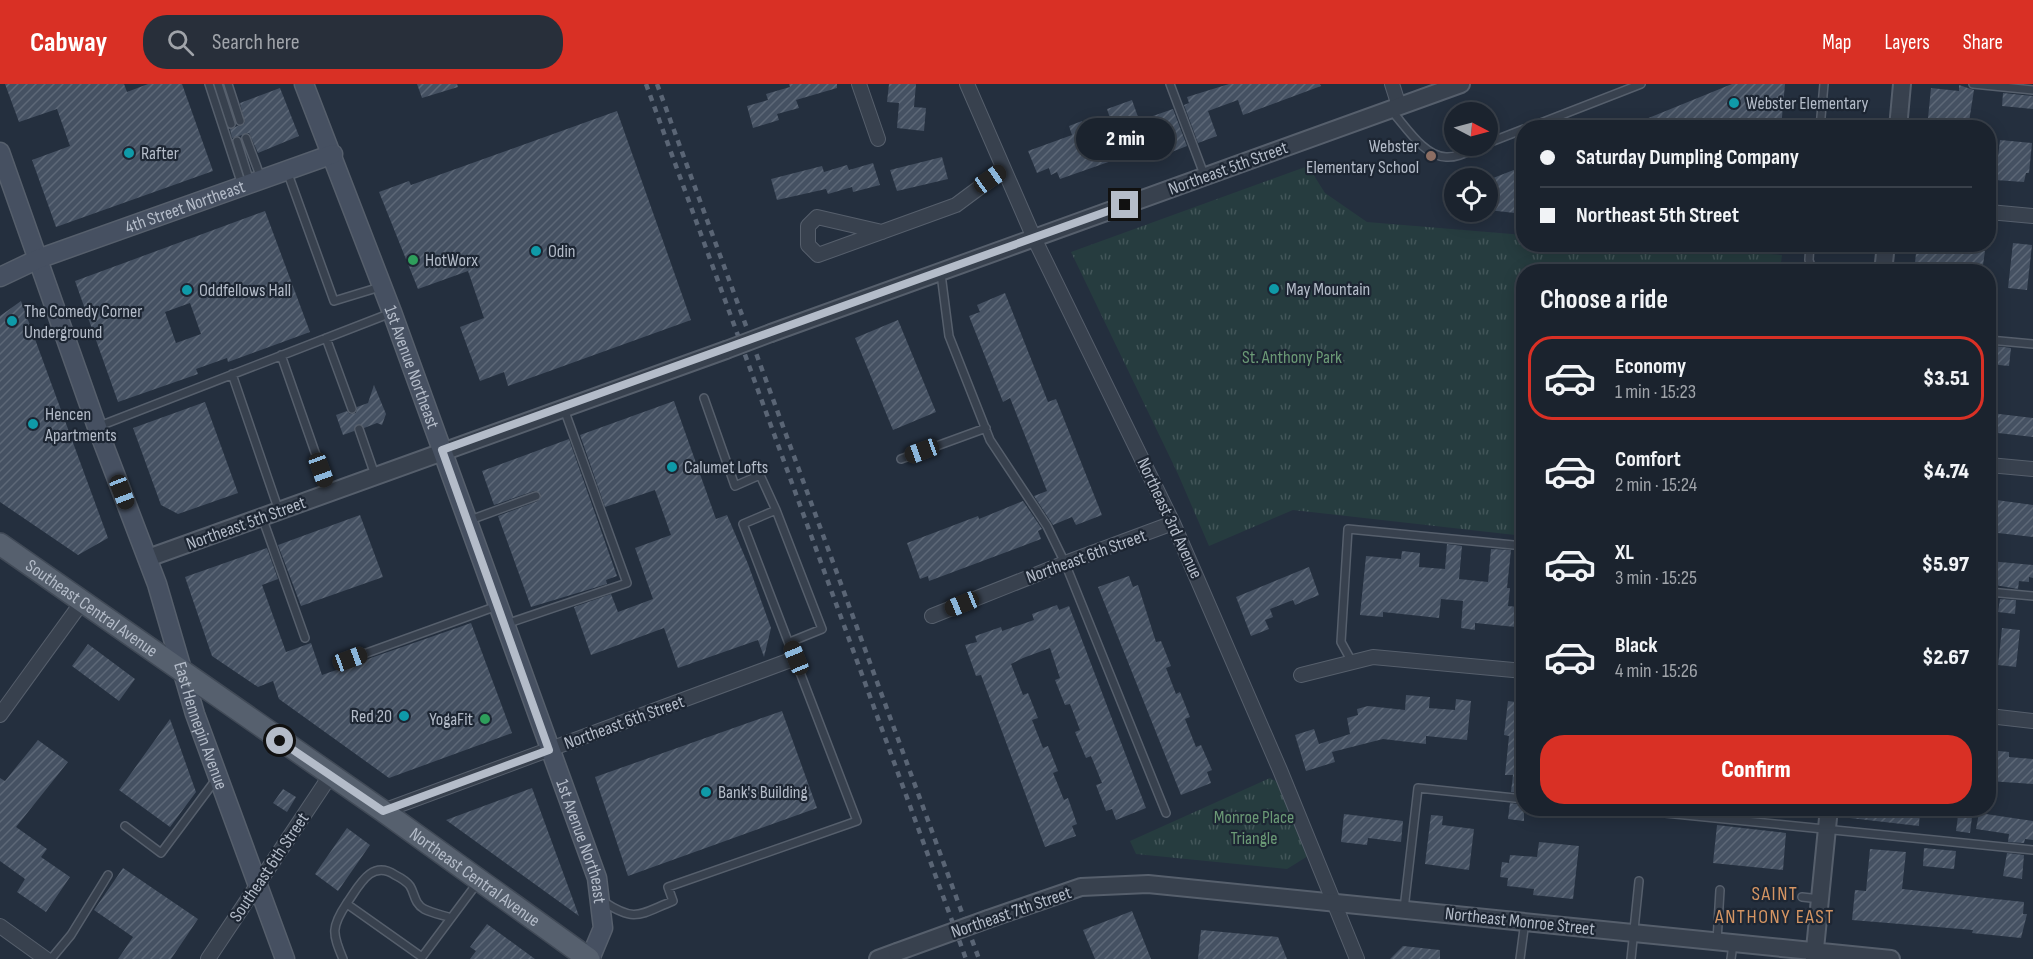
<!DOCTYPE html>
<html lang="en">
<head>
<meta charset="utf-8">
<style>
	body { margin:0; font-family:"Sofia Sans Condensed",sans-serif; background:#282f3a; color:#f1f3f6; height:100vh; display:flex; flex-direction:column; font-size:22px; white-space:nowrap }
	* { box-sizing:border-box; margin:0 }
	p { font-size:20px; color:#a0a4aa }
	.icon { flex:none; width:33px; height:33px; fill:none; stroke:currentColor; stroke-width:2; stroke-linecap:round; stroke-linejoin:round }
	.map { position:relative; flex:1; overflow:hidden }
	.drawer { position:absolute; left:1516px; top:180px; width:480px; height:552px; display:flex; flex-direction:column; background:#1b232e; border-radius:24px; box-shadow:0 3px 15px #0003,0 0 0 2px #39404a }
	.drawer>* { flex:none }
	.hud { position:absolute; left:1516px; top:36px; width:480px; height:132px; border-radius:24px; box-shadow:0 3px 15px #0003,0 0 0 2px #39404a; display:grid; align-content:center; height:132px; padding:0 24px; background:#1b232e }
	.needle { width:39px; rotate:96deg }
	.tools { position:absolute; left:1444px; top:18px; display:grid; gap:12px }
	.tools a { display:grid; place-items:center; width:54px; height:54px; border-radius:50%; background:#1b232e; box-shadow:0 3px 15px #0003,0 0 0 2px #39404a; font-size:30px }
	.end { position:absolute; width:27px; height:27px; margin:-14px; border:8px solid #b4bcc9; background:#111; box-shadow:0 0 0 3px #111 }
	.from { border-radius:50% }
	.bubble { position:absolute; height:42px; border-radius:21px; background:#1b232e; box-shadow:0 3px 15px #0003,0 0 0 2px #39404a; font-size:20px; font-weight:800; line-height:42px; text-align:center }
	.car { position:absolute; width:18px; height:36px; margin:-18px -9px; border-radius:8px; box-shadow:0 0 4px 2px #0007; background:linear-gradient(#222 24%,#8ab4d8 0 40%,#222 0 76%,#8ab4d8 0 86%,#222 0) }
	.hud b { display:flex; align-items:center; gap:21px; height:57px; font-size:22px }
	.hud b+b { border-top:2px solid #39404a }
	.hud i { width:15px; height:15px; background:#f1f3f6 }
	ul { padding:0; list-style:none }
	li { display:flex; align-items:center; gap:18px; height:84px; margin:0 12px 9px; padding:0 12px; border:3px solid transparent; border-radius:24px }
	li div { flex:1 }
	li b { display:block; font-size:22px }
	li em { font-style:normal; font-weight:800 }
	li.current { border-color:#d93025 }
	li>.icon { width:54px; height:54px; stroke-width:1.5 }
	h2 { padding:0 24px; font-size:27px; line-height:72px }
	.button { display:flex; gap:12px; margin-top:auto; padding:12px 24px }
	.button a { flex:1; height:69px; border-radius:24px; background:#d93025; color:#fff; font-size:24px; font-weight:800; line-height:69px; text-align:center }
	header { display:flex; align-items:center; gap:36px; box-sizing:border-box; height:84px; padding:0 30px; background:#d93025; color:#fff }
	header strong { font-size:28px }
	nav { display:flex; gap:33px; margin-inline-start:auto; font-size:21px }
	.search { width:420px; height:54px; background:#282f3a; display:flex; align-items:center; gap:15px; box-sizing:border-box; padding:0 21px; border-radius:24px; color:#a0a4aa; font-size:22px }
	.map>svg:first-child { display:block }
	.park { fill:url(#park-tufts) }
	.building { fill:url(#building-hatch); fill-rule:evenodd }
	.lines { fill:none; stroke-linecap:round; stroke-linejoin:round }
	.service-casing { stroke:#565f6c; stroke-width:10 }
	.minor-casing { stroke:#565f6c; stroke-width:16 }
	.tertiary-casing { stroke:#565f6c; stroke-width:20 }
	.secondary-casing { stroke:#565f6c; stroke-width:21 }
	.primary-casing { stroke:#414a57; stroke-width:24 }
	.service { stroke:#38414e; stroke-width:7 }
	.minor { stroke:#38414e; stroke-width:14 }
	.tertiary { stroke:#38414e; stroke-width:16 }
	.secondary { stroke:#465061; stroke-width:18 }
	.primary { stroke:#56606e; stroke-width:21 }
	.rail { stroke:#5a6575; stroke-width:4.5; stroke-dasharray:6 6; stroke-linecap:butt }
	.tertiary-bridge-casing { stroke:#565f6c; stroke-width:20; stroke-linecap:butt }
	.tertiary-bridge { stroke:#38414e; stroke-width:16 }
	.route { stroke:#b4bcc9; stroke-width:8 }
	.culture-dot { fill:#0f9aa8; stroke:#1d2633; stroke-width:2 }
	.education-dot { fill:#8d6e63; stroke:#1d2633; stroke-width:2 }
	.leisure-dot { fill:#2e9e5b; stroke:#1d2633; stroke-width:2 }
	.labels { text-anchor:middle; stroke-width:4.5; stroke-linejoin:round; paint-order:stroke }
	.poi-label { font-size:18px; fill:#b4bcc9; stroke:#1d2633; text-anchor:start }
	.street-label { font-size:18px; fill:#b4bcc9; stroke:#1d2633 }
	.park-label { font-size:18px; fill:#6b9a76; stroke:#1d2633 }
	.neighbourhood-label { font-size:20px; letter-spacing:1.5px; fill:#d59563; stroke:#1d2633 }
</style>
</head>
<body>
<header>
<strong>Cabway</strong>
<div class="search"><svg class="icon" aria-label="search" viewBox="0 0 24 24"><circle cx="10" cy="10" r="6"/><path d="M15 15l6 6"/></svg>Search here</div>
<nav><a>Map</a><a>Layers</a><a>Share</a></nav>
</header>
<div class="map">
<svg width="2033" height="875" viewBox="0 0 2033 875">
	<defs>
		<pattern id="park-tufts" width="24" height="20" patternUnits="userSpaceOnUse" patternTransform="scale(1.5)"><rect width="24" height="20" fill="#263c3f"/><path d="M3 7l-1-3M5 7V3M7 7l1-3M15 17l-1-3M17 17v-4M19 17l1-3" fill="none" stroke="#435659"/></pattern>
		<pattern id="building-hatch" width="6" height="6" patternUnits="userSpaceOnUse" patternTransform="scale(1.5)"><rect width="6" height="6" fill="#455162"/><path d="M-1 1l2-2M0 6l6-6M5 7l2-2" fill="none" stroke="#5d6877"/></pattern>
	</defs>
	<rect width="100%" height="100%" fill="#242f3e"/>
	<!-- park -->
	<path class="park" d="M1308 82 1325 109 1367 138 1524 151V160L1647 161 1782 171 1780 187 1524 188V452L1293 426 1209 462 1178 390 1071 168Z
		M1270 694 1279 699 1308 772 1287 785 1136 770 1130 757Z"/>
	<!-- building -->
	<path class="building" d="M5 0H124L127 8 148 0H182L213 87 56 143 32 76 70 62 57 25 19 38Z
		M417 0H457L458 3 422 14Z
		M789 0H837V4L796 16 799 24 777 30 779 36 753 44 747 22 768 16 766 10 790 3Z
		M889 0H916L914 23 926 24 924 47 897 44 899 19 887 18Z
		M1229 0H1320L1321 2 1243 31 1238 16 1208 27 1217 52 1198 59 1184 21 1189 19 1187 13Z
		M1732 0H1785L1781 44H1624Z
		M1959 1 1974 6 1968 44H1927L1931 4 1959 7Z
		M280 4 299 52 258 69 249 49 232 54 230 45 245 39 240 19Z
		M2003 9 2033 12V25L2002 22Z
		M1132 16 1143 47 1111 59 1117 75 1060 95 1057 88 1051 91 1049 84 1037 89 1028 67 1072 51 1069 42 1082 37 1085 46 1111 37 1107 25Z
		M1173 25 1187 62 1169 69 1167 63 1164 64 1158 46 1155 47 1150 33Z
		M617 27 691 236 508 302 504 288 480 297 460 243 484 234 468 187 418 205 379 108 409 97 411 101Z
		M2000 56 2032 59 2029 89H2026L2024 98 1995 96 1996 85H1990L1992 72 1998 73Z
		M942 73 948 95 897 107 890 86Z
		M873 79 880 101 853 108 852 103 828 110 826 105 777 116 771 95 822 82 824 88 847 81 849 86Z
		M1524 82V130L1488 126V96Z
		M265 127 310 248 228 278 227 274 196 285 198 290 118 318 75 197ZM190 219 201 250 176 259 165 228Z
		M2013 159 2032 161 2027 206 2008 204Z
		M1917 160H1941L1985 167 1982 188H1914Z
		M1005 209 1048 318 1056 315 1102 431 1076 441 1072 433 1053 441 1034 412 1047 407 1010 314 1003 318 969 232 980 228 977 221Z
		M21 217 108 454 78 471 0 418V232Z
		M898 236 936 328 893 346 855 254Z
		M1995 262 2011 264 2009 282 1989 280V265L1995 266Z
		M374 301 386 330 382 341 377 339 364 344 358 340 354 347 343 351 336 331 347 327 350 330 356 329 357 323 368 319Z
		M674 317 716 435 727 431 748 480 771 544 764 573 758 556 678 584 664 544 591 571 574 523 611 510 618 528 653 515 635 464 671 451 655 406 605 423 580 351Z
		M205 318 238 409 178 430 161 421 133 344Z
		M1991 329 2033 334V353L1989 348Z
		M569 355 617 492 606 496 607 500 531 523 498 432 538 417 541 410 534 407 494 421 482 387Z
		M1989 415 2033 421V453L1989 448Z
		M1023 417 1042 445 1038 447 1041 455 929 497 928 492 920 495 907 459 978 432 979 435Z
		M360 431 383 493 301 522 278 461Z
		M1447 460 1462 462 1459 495 1488 498 1491 465 1511 466 1507 504H1510L1508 522 1518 523 1516 543 1475 539V546L1461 544 1463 517 1441 515 1439 534 1383 528V533L1360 531 1366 472 1401 475 1402 467 1420 469 1419 483 1445 485Z
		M267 464 278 495 262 501 286 568 311 559 322 591 471 539 512 649 389 694 279 615 273 597 258 603 212 572 185 493Z
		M1989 477 2033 481V494L2029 493V498L2019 497 2018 505 1989 500Z
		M1309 483 1319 511 1295 521 1293 516 1270 525 1273 533 1265 536 1269 545 1251 552 1236 513Z
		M1129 492 1133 503 1138 501 1156 558 1161 557 1171 582 1166 584 1176 610 1180 608 1190 633 1185 635 1196 663 1201 661 1212 686 1207 688 1211 699 1181 711 1098 503Z
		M2000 515 2016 516 2015 530 1998 528Z
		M1057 521 1059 526 1069 522 1146 724 1116 736 1112 725 1106 727 1096 701 1102 699 1091 672 1086 674 1075 648 1080 646 1070 620 1065 621 1055 596 1060 594 1050 564 1023 574 1011 580 1023 611 1028 609 1038 634 1032 636 1043 664 1048 662 1058 687 1053 689 1058 701 1064 716 1068 714 1077 740 1072 742 1076 752 1045 763 981 591 976 592 965 561 977 558 975 552 1001 543 1002 547 1034 536 1032 530Z
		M2002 544 2020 546 2016 583 1998 581Z
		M88 560 135 595 119 617 72 582Z
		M1406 611 1430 613 1429 624 1455 626 1456 615 1471 617 1467 656 1426 652V660L1383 655 1332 668 1335 678 1306 687 1295 651 1314 645 1319 660 1350 650 1347 634 1358 631 1357 625 1368 622 1405 626Z
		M1508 617 1524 619V709L1511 708 1513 691H1505L1509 652 1504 651Z
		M782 627 817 724 628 792 595 693Z
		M170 635 196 708 170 743 119 706Z
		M38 656 68 678 16 743 47 765 41 773 70 793 46 828 17 808 25 795 0 777V694L5 697Z
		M1989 666 2009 668V673L2033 675V700L1989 697Z
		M532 704 579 832 446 736Z
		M283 705 296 713 287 728 273 719Z
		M1510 719 1524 721V737L1508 735Z
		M1851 724H1920L1919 742 1850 734Z
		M1979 729 2033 737V756L2025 755 2024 759 2008 758 2009 750 1976 745Z
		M1344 730 1403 737 1401 758 1368 754 1367 761 1341 758Z
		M1431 731 1443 732 1442 741 1474 745 1469 786 1425 780Z
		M1958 732 1972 733 1970 749 1956 747Z
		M1717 741 1786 749 1783 786 1713 779Z
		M347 744 370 761 338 807 315 790Z
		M1539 758 1579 762 1573 815 1533 811 1534 805 1507 802 1508 794 1500 793 1502 778 1509 779 1510 771 1537 773Z
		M1924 764 1956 767 1954 785 1923 782Z
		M1870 765 1906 768 1902 805 2024 818 2023 830H2027L2021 854 1972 849 1973 846 1852 836 1855 806 1866 807Z
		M2007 769 2024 771 2022 795 2003 792Z
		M123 784 198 835 171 875H118L133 853 94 826Z
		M1132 827 1151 875H1095L1083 846Z
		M487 840 535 875H470L476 867 470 863Z
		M1201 846 1278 853 1287 875H1198Z
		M1403 862 1440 866V875H1390Z"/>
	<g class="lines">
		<defs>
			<path id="service" d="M209 0 242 101
				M218 0 231 40
				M228 0 240 37
				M1170 0 1205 93
				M1973 0 2033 6
				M1390 25C1405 41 1423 72 1446 73 1458 74 1471 66 1482 62
				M1528 44 1641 0
				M1820 44 1824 0
				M246 54 261 94
				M237 57 250 98
				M1488 59 1524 45
				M287 87 334 217 380 203
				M1810 160 1809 176 1812 185 1826 188
				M941 190 949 252 990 356 1047 442 1065 479 1166 729
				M326 254 352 325
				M1989 256 2033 260
				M281 271 329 408
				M232 290 279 427
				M97 343 391 229
				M359 345 375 391
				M901 375 986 344
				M776 426 822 545 790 558
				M262 433 305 554
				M470 436 536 412
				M1989 508 2033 512
				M506 540 627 499 564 325
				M350 575 497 522
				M1352 578 1341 558 1348 445 1524 462
				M1615 724 2033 766
				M125 742 161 769 217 694
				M1802 813 1820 815
				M604 818C636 839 640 830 673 817L668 803 857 737 743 440 776 426 760 391 735 402 704 314
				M347 820 422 873 478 798
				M1404 825 1418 704 1524 715
				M1717 857 1720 806
				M51 875 71 851 108 791
				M343 875C332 849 331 843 347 819 359 802 371 775 395 791 399 793 407 798 410 802 415 810 414 819 424 825 432 829 442 831 451 834
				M1520 875 1525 837
				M1631 875 1639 797
				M1731 875 1733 860"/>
			<path id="minor" d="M859 0 878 55
				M967 0 1034 154 1173 439 1280 686 1357 875
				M1392 0 1399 22
				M1989 128 2033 132
				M882 148 817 133 808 142V161L818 171 956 121 1003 86
				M1989 381 2033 385
				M932 532 1065 479 1173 439
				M1301 591 1373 573 1524 587
				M0 631 82 518
				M1989 632 2033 637
				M383 727 796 574
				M0 842 46 875
				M208 875 330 692"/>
			<path id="tertiary" d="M1898 44 1902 0
				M1883 188 1886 160
				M771 249 1461 0
				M148 474 726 266
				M988 835 1081 803 1148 800 1891 875
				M878 875 897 868
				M1814 875 1829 724"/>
			<g id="secondary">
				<path id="s1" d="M304 0 392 228 597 794 603 844 590 875"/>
				<path id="s2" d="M0 68 97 343 157 500 195 630 285 875"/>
				<path id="s3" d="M0 193 38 175 333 70"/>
			</g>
			<g id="primary">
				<path id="s4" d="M0 460 383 727 589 875"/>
			</g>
		</defs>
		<!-- service casing -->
		<use href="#service" class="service-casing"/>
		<!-- minor casing -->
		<use href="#minor" class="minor-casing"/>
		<!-- tertiary casing -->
		<use href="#tertiary" class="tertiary-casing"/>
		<!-- secondary casing -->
		<use href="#secondary" class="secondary-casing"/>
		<!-- primary casing -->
		<use href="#primary" class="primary-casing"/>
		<!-- service -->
		<use href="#service" class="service"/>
		<!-- minor -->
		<use href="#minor" class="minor"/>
		<!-- tertiary -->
		<use href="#tertiary" class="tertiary"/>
		<!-- secondary -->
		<use href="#secondary" class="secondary"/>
		<!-- primary -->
		<use href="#primary" class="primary"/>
		<!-- rail -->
		<path class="rail" d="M646 0 966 875
			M657 0 979 875"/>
		<defs>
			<path id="tertiary-bridge" d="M726 266 771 249
				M897 868 988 835"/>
		</defs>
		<!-- tertiary-bridge casing -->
		<use href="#tertiary-bridge" class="tertiary-bridge-casing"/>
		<!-- tertiary-bridge -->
		<use href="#tertiary-bridge" class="tertiary-bridge"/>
	</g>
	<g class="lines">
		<!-- route -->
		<path class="route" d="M280 657 383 727 549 666 442 366 1125 121"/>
	</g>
	<!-- markers -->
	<g class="culture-dot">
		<circle cx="1734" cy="19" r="6"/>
		<circle cx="129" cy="69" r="6"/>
		<circle cx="536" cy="167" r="6"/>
		<circle cx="1274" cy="205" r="6"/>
		<circle cx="187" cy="206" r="6"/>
		<circle cx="12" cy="237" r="6"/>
		<circle cx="33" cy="340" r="6"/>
		<circle cx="672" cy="383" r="6"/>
		<circle cx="404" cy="632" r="6"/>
		<circle cx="706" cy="708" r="6"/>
	</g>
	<circle class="education-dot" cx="1431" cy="72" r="6"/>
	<g class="leisure-dot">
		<circle cx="413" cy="176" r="6"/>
		<circle cx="485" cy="635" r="6"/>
	</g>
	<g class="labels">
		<!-- poi labels -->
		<g class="poi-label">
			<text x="1746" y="25">Webster Elementary</text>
			<text x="1419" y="68" text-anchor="end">Webster<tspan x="1419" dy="21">Elementary School</tspan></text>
			<text x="141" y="75">Rafter</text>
			<text x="548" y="173">Odin</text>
			<text x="425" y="182">HotWorx</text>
			<text x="1286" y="211">May Mountain</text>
			<text x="199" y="212">Oddfellows Hall</text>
			<text x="24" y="233">The Comedy Corner<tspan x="24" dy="21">Underground</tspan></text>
			<text x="45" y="336">Hencen<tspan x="45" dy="21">Apartments</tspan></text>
			<text x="684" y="389">Calumet Lofts</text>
			<text x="392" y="638" text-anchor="end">Red 20</text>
			<text x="473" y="641" text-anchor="end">YogaFit</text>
			<text x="718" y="714">Bank's Building</text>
		</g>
		<!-- street labels -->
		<g class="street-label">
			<text transform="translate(1228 84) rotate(-20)" y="6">Northeast 5th Street</text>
			<text dy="6" stroke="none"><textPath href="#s3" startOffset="198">4th Street Northeast</textPath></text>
			<text dy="6" stroke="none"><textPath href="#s1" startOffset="303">1st Avenue Northeast</textPath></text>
			<text transform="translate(1170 434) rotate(65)" y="6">Northeast 3rd Avenue</text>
			<text transform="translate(246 439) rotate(-20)" y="6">Northeast 5th Street</text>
			<text transform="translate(1086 472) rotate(-20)" y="6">Northeast 6th Street</text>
			<text dy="6" stroke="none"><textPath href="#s4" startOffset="112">Southeast Central Avenue</textPath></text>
			<text transform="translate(624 638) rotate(-20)" y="6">Northeast 6th Street</text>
			<text dy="6" stroke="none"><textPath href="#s2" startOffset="608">East Hennepin Avenue</textPath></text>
			<text dy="6" stroke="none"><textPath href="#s1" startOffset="807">1st Avenue Northeast</textPath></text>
			<text transform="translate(269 783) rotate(-56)" y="6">Southeast 6th Street</text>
			<text dy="6" stroke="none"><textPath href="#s4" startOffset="580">Northeast Central Avenue</textPath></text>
			<text transform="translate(1011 828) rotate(-19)" y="6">Northeast 7th Street</text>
			<text transform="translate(1520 837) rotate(6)" y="6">Northeast Monroe Street</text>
		</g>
		<!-- park labels -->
		<g class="park-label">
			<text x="1292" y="279">St. Anthony Park</text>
			<text x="1254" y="739">Monroe Place<tspan x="1254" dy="21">Triangle</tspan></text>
		</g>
		<!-- neighbourhood labels -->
		<g class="neighbourhood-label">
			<text x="1775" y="816">SAINT<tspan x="1775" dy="23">ANTHONY EAST</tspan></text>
		</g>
	</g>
</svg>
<div class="tools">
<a><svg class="needle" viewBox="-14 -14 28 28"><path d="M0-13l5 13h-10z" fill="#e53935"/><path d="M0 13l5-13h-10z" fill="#a0a4aa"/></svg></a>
<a><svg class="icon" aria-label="locate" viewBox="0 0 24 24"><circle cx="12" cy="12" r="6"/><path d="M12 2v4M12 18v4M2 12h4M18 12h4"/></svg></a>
</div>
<i class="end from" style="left:280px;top:657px"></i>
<i class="end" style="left:1125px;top:121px"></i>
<div class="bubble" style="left:1076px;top:34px;width:99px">2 min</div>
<i class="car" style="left:990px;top:95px;rotate:55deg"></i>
<i class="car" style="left:922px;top:367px;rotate:250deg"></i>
<i class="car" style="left:321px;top:386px;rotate:160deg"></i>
<i class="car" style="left:122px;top:408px;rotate:159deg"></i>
<i class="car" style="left:962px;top:520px;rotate:248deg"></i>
<i class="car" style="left:796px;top:574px;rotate:338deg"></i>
<i class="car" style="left:350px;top:575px;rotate:70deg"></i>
<div class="hud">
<b><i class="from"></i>Saturday Dumpling Company</b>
<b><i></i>Northeast 5th Street</b>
</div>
<section class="drawer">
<h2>Choose a ride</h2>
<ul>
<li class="current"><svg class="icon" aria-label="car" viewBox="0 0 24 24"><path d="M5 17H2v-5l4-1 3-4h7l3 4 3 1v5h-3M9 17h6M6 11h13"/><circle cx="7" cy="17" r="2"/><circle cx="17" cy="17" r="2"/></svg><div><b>Economy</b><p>1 min · 15:23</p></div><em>$3.51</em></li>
<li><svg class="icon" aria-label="car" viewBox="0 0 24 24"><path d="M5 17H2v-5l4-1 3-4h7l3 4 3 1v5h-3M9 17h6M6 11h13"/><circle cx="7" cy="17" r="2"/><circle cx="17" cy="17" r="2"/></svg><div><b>Comfort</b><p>2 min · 15:24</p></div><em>$4.74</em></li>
<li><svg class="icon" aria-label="car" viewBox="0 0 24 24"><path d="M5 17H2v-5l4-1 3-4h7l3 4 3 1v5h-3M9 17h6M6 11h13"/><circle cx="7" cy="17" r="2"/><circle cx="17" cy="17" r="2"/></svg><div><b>XL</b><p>3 min · 15:25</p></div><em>$5.97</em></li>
<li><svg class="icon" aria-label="car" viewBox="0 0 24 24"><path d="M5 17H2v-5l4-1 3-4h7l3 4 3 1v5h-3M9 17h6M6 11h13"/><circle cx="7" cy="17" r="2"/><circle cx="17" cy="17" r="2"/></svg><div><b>Black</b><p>4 min · 15:26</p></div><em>$2.67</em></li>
</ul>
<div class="button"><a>Confirm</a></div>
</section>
</div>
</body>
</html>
